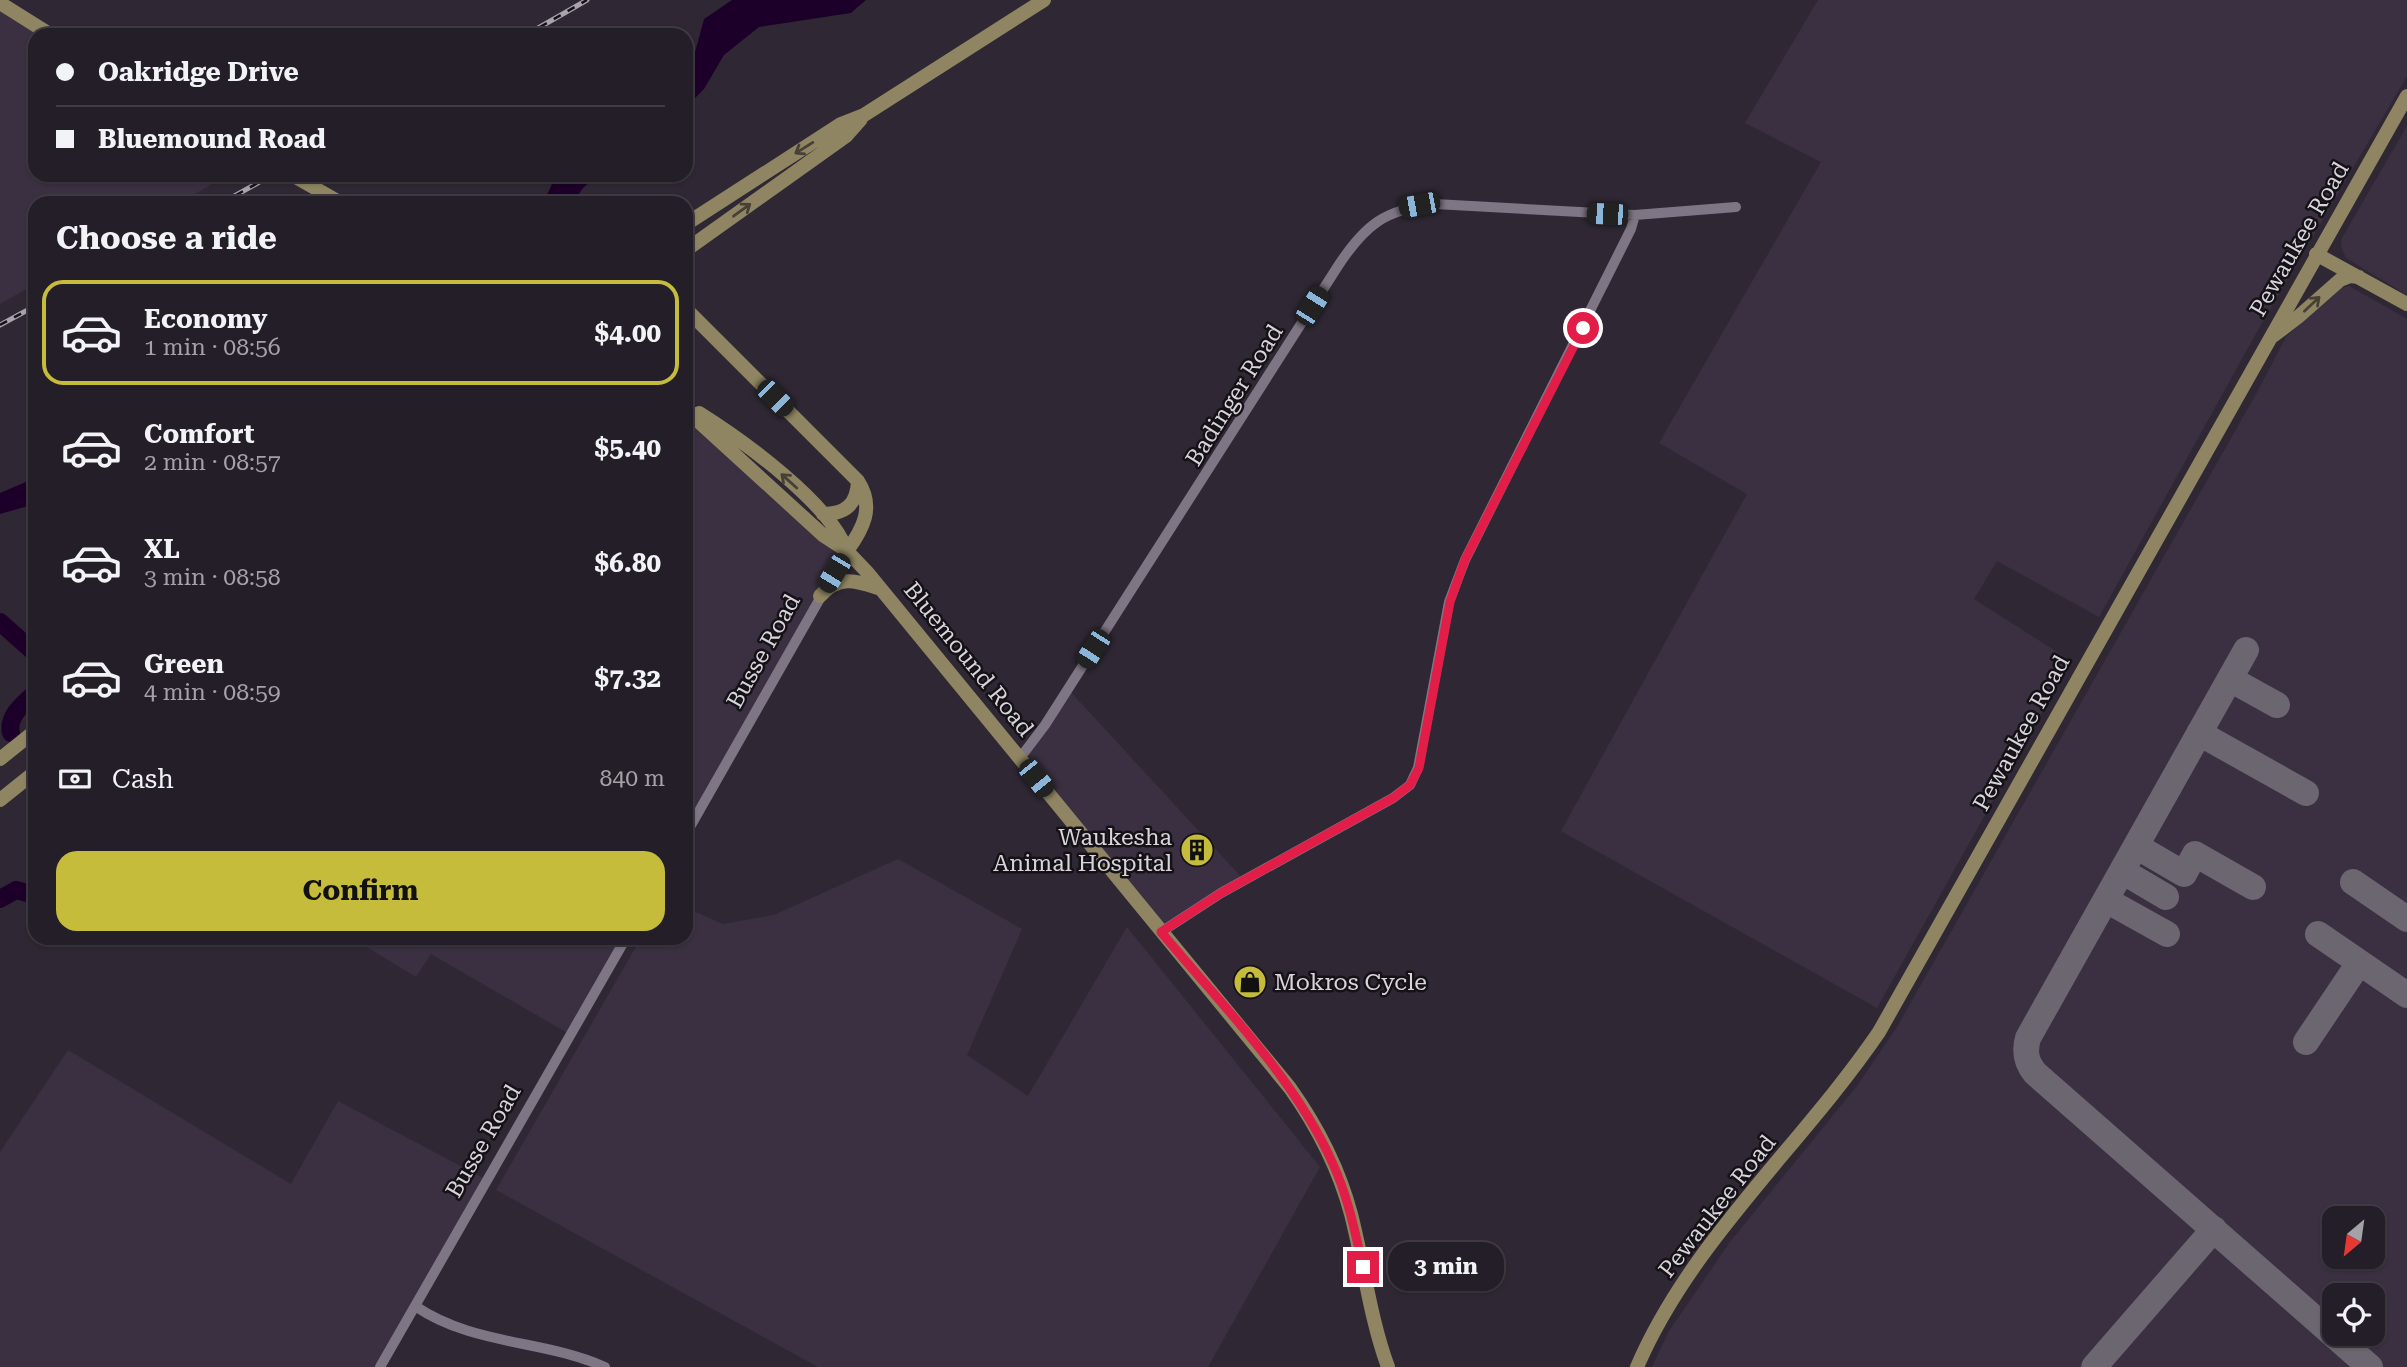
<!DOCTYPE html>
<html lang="en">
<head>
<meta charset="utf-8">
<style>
	body { margin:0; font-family:"Roboto Serif",serif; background:#2f2b33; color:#f1f3f6; height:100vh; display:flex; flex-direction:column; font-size:26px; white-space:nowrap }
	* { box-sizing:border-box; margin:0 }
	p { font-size:23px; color:#a3a2a7 }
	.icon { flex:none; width:38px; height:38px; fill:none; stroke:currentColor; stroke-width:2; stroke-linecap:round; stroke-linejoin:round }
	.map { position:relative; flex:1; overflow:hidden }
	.side { position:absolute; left:28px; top:196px; width:665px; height:749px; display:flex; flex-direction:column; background:#231e27; border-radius:21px; box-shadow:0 2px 5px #0004,0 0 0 2px #403c44 }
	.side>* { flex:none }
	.hud { position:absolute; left:28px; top:28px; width:665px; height:154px; border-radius:21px; box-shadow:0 2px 5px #0004,0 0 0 2px #403c44; display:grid; align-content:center; height:154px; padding:0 28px; background:#231e27 }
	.needle { width:46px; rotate:209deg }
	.tools { position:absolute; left:2322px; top:1206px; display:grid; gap:14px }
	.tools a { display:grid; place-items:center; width:63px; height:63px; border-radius:14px; background:#231e27; box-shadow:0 2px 5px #0004,0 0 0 2px #403c44; font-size:35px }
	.end { position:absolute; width:32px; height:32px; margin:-16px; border:9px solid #e11d48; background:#fff; box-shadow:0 0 0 4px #fff }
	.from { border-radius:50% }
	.bubble { position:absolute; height:49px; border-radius:21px; background:#231e27; box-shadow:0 2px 5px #0004,0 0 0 2px #403c44; font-size:23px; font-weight:700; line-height:49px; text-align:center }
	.car { position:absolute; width:21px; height:42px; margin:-21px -10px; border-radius:9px; box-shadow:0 0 5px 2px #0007; background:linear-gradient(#222 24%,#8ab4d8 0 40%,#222 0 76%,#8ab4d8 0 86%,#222 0) }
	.hud b { display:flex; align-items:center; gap:24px; height:66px; font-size:26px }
	.hud b+b { border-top:2px solid #403c44 }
	.hud i { width:18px; height:18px; background:#f1f3f6 }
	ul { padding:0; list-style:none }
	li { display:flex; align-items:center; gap:21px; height:105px; margin:0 14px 10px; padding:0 14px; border:4px solid transparent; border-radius:21px }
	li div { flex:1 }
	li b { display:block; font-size:26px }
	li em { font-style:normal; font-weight:700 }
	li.selected { border-color:#c6bc3c }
	li>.icon { width:63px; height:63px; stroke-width:1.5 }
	h2 { padding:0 28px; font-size:32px; line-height:84px }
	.pay { display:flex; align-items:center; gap:18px; height:77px; padding:0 28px; font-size:26px }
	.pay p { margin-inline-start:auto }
	.button { display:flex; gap:14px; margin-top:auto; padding:14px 28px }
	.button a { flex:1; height:80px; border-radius:21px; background:#c6bc3c; color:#111; font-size:28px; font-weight:700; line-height:80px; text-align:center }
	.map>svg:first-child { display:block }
	.built { fill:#3b3041; fill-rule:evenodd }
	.water { fill:#1d002a }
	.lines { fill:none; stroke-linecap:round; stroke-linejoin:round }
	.river { stroke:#1d002a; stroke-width:18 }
	.taxiway { stroke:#6c6670; stroke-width:26 }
	.street { stroke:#7f7685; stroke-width:10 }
	.secondary { stroke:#8f8562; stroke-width:14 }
	.rail-casing { stroke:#a8a3ac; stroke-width:5 }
	.rail { stroke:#151217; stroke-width:2.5; stroke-dasharray:8; stroke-linecap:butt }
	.oneway { stroke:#464035 }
	.route { stroke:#e11d48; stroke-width:9 }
	.labels { text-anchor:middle; stroke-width:5; stroke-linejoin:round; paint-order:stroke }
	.street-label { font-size:23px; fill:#d9d4dc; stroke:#151217 }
	.poi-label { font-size:23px; fill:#d9d4dc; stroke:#151217; text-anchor:end }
</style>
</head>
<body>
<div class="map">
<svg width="2407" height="1367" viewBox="0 0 2407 1367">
	<rect width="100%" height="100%" fill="#2f2834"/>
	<!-- built -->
	<path class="built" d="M1818 0H2407V76L2259 328 2099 617 1997 561 1974 599 2071 661 1877 1008 1561 831 1747 494 1659 443 1821 162 1745 123Z
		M0 3 51 35H35V175H228L179 203H35V284L0 304Z
		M2407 126V295L2346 258 2341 246 2342 238Z
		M2349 286 2407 319V1367H1652L1669 1331 1730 1242 1857 1086 1897 1027 2255 396 2286 337 2335 289ZM2334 1218H2373V1256H2334ZM2334 1295H2373V1334H2334Z
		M686 410 847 551 686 834Z
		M1068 689 1244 880 1161 932 1020 758Z
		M898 859 1022 929 967 1055 1028 1096 1127 927 1320 1167 1208 1367H818L496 1190 641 938H686V908L723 924 774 915Z
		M352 938H626L571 1035 431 954 416 977Z
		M68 1050 291 1184 338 1101 487 1180 380 1367H0V1152Z"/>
	<!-- water -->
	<path class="water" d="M732 0H866L851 13 759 27 724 55 704 89 686 107V65L694 56 704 19Z
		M559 175H597L582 189 574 203H543L553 182Z
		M35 478V504L0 514V493Z"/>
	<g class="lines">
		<!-- river -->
		<path class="river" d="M0 622 35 653
			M11 733C7 716 24 703 35 693
			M0 899 16 890 35 895"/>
		<!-- taxiway -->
		<path class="taxiway" d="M2246 650 2028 1038C2024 1052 2026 1062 2035 1073L2370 1367
			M2230 679 2277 705
			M2199 733 2306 793
			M2136 846 2184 874 2195 854 2253 887
			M2122 871 2166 897
			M2353 882 2407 919
			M2106 900 2167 934
			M2318 934 2407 995
			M2306 1042 2359 963
			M2094 1367 2214 1229"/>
		<!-- street -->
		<path class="street" d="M1020 758 1045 725 1338 266C1365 225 1385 209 1435 204L1635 215 1736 207
			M686 834 847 551
			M1161 932 1221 893 1393 798 1410 785 1418 768 1449 602 1465 560 1631 229 1635 215
			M415 1306C474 1346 542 1339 605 1367
			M380 1367 626 938"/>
		<!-- secondary -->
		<path class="secondary" d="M0 3 51 35
			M292 175 341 203
			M686 224 841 124 864 115 1044 0
			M686 250 846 136 861 119
			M2316 254 2407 304
			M686 309 858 481C875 507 863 529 847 551
			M2273 336 2298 317 2340 280 2350 276 2359 277
			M686 410 824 536 847 551 867 572 1290 1088C1317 1126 1339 1169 1351 1214 1364 1265 1370 1318 1388 1367
			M699 413C742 440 830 503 847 551
			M823 514C846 514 857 504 858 481
			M820 596C840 574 856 581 881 589
			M0 759 35 731
			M0 800 35 772
			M1637 1367C1691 1241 1802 1145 1879 1032L2407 96"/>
		<defs>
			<path id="rail" d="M526 35 587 0
				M222 203 272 175
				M0 325 35 306"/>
		</defs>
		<!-- rail casing -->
		<use href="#rail" class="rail-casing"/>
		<!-- rail -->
		<use href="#rail" class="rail"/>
	</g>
	<!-- one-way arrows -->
	<defs><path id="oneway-shaft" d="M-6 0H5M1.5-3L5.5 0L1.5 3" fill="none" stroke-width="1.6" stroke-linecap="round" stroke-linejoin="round" transform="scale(1.75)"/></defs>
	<g class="oneway">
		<use href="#oneway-shaft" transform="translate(804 148) rotate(148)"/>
		<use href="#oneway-shaft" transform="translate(742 210) rotate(-36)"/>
		<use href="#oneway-shaft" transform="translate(2312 304) rotate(-43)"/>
		<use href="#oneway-shaft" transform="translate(789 481) rotate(-138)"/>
	</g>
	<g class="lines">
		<!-- route -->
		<path class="route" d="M1363 1267C1355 1232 1348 1197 1333 1164 1295 1078 1221 1004 1161 932L1221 893 1393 798 1410 785 1419 768 1450 602 1465 560 1583 328"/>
	</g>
	<!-- icons -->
	<defs>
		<symbol id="building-disc" viewBox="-11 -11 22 22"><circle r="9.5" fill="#c6bc3c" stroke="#151217"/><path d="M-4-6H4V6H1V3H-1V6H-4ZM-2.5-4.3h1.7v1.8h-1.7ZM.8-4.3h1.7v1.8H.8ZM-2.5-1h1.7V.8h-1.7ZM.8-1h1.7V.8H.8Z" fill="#111"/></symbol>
		<symbol id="shop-disc" viewBox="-11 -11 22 22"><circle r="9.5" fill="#c6bc3c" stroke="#151217"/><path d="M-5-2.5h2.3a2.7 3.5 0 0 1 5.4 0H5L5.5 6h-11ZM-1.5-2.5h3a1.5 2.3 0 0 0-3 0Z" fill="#111"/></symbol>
	</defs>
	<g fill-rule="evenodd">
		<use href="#building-disc" x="1178" y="831" width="38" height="38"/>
		<use href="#shop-disc" x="1231" y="963" width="38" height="38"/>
	</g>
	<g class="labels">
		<!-- street labels -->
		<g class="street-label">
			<text transform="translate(2299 239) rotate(-60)" y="8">Pewaukee Road</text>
			<text transform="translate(1234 395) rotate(-58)" y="8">Badinger Road</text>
			<text transform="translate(763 651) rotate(-61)" y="8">Busse Road</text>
			<text transform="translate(969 659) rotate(51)" y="8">Bluemound Road</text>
			<text transform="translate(2021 733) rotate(-61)" y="8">Pewaukee Road</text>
			<text transform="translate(483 1141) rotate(-60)" y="8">Busse Road</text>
			<text transform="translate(1717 1206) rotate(-52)" y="8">Pewaukee Road</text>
		</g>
		<!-- poi labels -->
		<g class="poi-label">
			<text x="1172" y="845">Waukesha<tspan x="1172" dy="26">Animal Hospital</tspan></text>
			<text x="1274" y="990" text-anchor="start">Mokros Cycle</text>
		</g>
	</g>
</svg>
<div class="tools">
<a><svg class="needle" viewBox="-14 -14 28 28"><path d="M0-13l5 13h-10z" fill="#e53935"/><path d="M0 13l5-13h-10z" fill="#a3a2a7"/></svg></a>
<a><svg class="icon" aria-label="locate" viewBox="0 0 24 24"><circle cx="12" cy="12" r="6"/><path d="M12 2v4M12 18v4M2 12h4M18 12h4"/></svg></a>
</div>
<i class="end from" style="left:1583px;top:328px"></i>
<i class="end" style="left:1363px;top:1267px"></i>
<div class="bubble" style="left:1388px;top:1242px;width:116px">3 min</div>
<i class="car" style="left:1419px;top:205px;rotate:259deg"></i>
<i class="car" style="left:1607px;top:214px;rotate:272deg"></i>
<i class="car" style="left:1312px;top:306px;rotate:32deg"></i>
<i class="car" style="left:775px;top:398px;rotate:135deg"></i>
<i class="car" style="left:834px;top:573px;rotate:211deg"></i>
<i class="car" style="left:1093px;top:649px;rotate:213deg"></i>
<i class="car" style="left:1036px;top:778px;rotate:141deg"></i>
<div class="hud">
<b><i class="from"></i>Oakridge Drive</b>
<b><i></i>Bluemound Road</b>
</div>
<section class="side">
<h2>Choose a ride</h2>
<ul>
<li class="selected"><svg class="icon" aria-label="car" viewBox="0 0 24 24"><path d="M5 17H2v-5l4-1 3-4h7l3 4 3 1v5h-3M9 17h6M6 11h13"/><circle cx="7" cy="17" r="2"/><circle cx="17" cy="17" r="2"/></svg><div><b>Economy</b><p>1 min · 08:56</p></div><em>$4.00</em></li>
<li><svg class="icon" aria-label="car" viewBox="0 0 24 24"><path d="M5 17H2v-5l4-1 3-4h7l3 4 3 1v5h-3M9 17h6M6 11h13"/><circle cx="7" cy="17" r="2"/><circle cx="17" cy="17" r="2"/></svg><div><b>Comfort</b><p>2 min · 08:57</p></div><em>$5.40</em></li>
<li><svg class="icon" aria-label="car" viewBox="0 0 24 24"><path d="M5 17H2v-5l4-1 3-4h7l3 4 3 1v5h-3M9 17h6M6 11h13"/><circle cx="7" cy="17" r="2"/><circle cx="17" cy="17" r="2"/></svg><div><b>XL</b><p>3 min · 08:58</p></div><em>$6.80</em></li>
<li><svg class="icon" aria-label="car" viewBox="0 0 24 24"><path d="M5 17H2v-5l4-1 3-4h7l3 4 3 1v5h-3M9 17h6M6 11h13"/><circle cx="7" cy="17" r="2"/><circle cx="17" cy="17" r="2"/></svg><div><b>Green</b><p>4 min · 08:59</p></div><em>$7.32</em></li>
</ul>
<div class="pay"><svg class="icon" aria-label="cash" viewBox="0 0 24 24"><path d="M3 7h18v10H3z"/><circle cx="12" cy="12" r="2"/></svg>Cash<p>840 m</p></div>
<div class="button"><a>Confirm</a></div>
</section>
</div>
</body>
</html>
